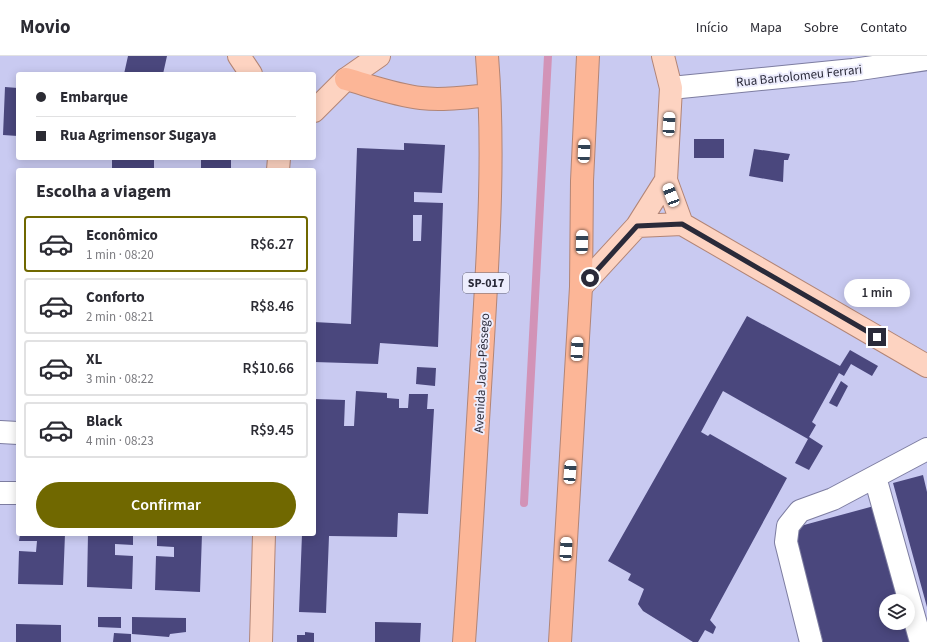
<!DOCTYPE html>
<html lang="pt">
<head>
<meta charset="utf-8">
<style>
	body { margin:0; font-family:"Source Sans 3",sans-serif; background:#f7f7f7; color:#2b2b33; height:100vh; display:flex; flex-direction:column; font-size:15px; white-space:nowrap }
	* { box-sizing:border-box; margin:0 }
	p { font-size:13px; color:#7c7c81 }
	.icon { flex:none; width:22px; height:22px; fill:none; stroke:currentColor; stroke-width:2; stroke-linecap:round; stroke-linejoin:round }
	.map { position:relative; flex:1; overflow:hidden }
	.sheet { position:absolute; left:16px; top:112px; width:300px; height:368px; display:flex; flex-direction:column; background:#fff; border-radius:4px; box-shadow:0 2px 10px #0003 }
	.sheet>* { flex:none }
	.top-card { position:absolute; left:16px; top:16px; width:300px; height:88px; border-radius:4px; box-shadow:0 2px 10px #0003; display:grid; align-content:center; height:88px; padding:0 20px; background:#fff }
	.buttons { position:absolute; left:879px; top:538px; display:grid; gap:8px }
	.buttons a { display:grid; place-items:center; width:36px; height:36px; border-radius:50%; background:#fff; box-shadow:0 2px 10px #0003; font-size:20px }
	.end { position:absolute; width:18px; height:18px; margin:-9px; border:5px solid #2a2a39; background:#fff; box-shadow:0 0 0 2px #fff }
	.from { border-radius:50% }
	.bubble { position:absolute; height:28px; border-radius:14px; background:#fff; box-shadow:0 2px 10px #0003; font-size:13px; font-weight:600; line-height:28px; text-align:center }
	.car { position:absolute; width:12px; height:24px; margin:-12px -6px; border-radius:5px; box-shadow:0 0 3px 1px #0007; background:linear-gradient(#fff 24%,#345 0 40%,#fff 0 76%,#345 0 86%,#fff 0) }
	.top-card b { display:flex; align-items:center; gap:14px; height:38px; font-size:15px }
	.top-card b+b { border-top:1px solid #e1e1e2 }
	.top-card i { width:10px; height:10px; background:#2b2b33 }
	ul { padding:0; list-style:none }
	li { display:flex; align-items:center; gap:12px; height:56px; margin:0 8px 6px; padding:0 12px; border:2px solid #e1e1e2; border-radius:4px }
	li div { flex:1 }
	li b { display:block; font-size:15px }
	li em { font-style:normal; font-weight:600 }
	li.on { border-color:#706800 }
	li>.icon { width:36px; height:36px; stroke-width:1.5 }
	h2 { padding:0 20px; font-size:18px; line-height:48px }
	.action { display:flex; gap:8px; margin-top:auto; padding:8px 20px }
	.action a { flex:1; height:46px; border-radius:24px; background:#706800; color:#fff; font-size:16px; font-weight:600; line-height:46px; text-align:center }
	header { display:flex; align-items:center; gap:24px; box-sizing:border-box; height:56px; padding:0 20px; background:#fff; border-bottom:1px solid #e1e1e2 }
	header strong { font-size:19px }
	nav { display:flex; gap:22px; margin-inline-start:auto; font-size:14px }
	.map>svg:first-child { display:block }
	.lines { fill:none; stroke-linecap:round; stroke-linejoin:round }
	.stream { stroke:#d293b7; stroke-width:8 }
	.building { fill:#4a477d; fill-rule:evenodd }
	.minor-casing { stroke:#7d7da1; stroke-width:24 }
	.major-casing { stroke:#b28576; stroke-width:24 }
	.highway-casing { stroke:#b28576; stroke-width:24 }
	.minor { stroke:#fff; stroke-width:22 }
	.major { stroke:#fdd3c1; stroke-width:22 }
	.highway { stroke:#fcb697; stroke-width:22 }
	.route { stroke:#2a2a39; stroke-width:5 }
	.labels { text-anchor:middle; stroke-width:4; stroke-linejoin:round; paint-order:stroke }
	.shield { fill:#ededfd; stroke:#646474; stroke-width:1 }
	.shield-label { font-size:12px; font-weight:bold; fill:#2a2a39 }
	.street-label { font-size:13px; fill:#2a2a39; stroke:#ededfd }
</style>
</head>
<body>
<header>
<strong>Movio</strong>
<nav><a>Início</a><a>Mapa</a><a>Sobre</a><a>Contato</a></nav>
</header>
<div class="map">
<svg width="927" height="586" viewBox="0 0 927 586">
	<rect width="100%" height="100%" fill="#c9caf1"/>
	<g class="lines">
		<!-- stream -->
		<path class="stream" d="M524 447 548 0"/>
	</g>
	<!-- building -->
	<path class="building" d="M128 0H167L163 18H124Z
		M5 31 18 32V80L3 79Z
		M694 83H724V102H694Z
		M404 87 445 89 442 137 414 136V146L443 147 438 291 380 287 378 308 314 306V266L351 268 357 92 404 94ZM413 159H422L421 185H413Z
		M754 93 790 98 788 104H784L783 126 749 120Z
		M112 102H154V114L112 113Z
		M201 102H231V114H201Z
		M747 260 840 310 850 294 878 310 872 320 851 308 844 320 839 317 812 366 816 369 809 381 823 390 809 414 795 407 808 383 723 335 701 376 708 380 710 378 787 422 710 564 716 571 713 578 705 574 698 586H693L643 555 638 548 644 533 628 524 631 518 608 505Z
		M417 311 436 312 435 330 416 328Z
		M841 325 848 330 837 351 829 347Z
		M356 335 387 337V342L399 343V352H408L409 338H428L427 353H434L428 458 398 457 397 481 329 480 326 557 299 556 302 478H314V343L345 344 344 370H354Z
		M923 419 927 436V551L893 427Z
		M874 450 899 545H886V567H905L910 586H823L793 472Z
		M20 478H65L63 529 18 528 19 495 36 496 37 485H19Z
		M88 478H133V489L115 488V499L133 500 132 533 87 531Z
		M157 478H202L200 536 155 534 156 500 174 501V491L157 490Z
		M98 561H121V572L98 571Z
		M132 561 186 562V576L170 578 169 581 132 578Z
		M375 566 421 567 420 586H375Z
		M16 568 61 569V586H16Z
		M305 576 314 577V586H297V579H305Z
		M114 577 131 578V586H113Z"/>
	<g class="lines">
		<defs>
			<path id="minor" d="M671 32 853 14 927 3
				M0 376 18 377
				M875 421 921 586
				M0 437H18
				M811 586 786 486 788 470 800 455 833 443 927 393"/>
			<path id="major" d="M239 0 251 18
				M314 55 346 23 379 0
				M278 114 279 102
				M666 124 682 168
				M637 170 682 168 927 310
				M581 231 637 170 666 124 671 32 663 0
				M261 586 264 478"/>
			<path id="highway" d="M346 23C371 30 395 39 421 42 444 45 467 41 489 39
				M464 586C471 490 476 395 482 299 488 199 495 100 487 0
				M560 586 581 231 582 125 588 0"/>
		</defs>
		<!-- minor casing -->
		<use href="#minor" class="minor-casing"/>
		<!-- major casing -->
		<use href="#major" class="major-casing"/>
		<!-- highway casing -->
		<use href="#highway" class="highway-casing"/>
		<!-- minor -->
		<use href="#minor" class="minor"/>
		<!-- major -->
		<use href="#major" class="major"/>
		<!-- highway -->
		<use href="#highway" class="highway"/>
	</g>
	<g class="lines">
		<!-- route -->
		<path class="route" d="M590 222 637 170 682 168 877 281"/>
	</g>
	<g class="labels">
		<!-- shield labels -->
		<rect class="shield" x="463" y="217" width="46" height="20" rx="3"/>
		<g class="shield-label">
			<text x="486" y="231">SP-017</text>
		</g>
		<!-- street labels -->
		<g class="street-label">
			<text transform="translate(799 19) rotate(-6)" y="5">Rua Bartolomeu Ferrari</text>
			<text transform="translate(481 317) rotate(-87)" y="5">Avenida Jacu-Pêssego</text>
		</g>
	</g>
</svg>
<div class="buttons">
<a><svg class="icon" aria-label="layers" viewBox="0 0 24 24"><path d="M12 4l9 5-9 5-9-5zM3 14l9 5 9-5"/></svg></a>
</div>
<i class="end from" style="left:590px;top:222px"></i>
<i class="end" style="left:877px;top:281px"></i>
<div class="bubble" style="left:844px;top:223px;width:66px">1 min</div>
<i class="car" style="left:669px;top:68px;rotate:3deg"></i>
<i class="car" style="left:584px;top:95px;rotate:2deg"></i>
<i class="car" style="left:671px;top:139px;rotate:339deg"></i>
<i class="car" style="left:582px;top:186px;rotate:1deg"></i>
<i class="car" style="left:577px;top:293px;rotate:3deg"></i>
<i class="car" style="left:570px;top:416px;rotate:4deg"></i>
<i class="car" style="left:566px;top:493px;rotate:3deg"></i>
<div class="top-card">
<b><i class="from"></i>Embarque</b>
<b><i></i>Rua Agrimensor Sugaya</b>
</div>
<section class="sheet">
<h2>Escolha a viagem</h2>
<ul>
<li class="on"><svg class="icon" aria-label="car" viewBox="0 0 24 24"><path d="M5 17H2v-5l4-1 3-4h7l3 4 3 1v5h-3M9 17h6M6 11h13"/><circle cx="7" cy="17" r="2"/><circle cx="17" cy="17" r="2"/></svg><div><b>Econômico</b><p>1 min · 08:20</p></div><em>R$6.27</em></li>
<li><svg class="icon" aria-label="car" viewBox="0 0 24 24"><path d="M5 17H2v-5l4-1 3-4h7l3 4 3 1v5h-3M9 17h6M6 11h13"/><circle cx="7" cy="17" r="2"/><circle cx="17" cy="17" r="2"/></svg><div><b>Conforto</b><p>2 min · 08:21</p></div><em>R$8.46</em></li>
<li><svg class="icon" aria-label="car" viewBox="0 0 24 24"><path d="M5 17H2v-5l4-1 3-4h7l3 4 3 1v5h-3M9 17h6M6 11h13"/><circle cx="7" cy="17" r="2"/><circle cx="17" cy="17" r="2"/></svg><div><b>XL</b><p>3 min · 08:22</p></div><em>R$10.66</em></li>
<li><svg class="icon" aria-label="car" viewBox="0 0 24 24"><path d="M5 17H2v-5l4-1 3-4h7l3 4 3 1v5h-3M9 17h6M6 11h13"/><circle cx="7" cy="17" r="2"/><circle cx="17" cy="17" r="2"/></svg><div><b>Black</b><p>4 min · 08:23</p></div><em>R$9.45</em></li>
</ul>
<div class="action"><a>Confirmar</a></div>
</section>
</div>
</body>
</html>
